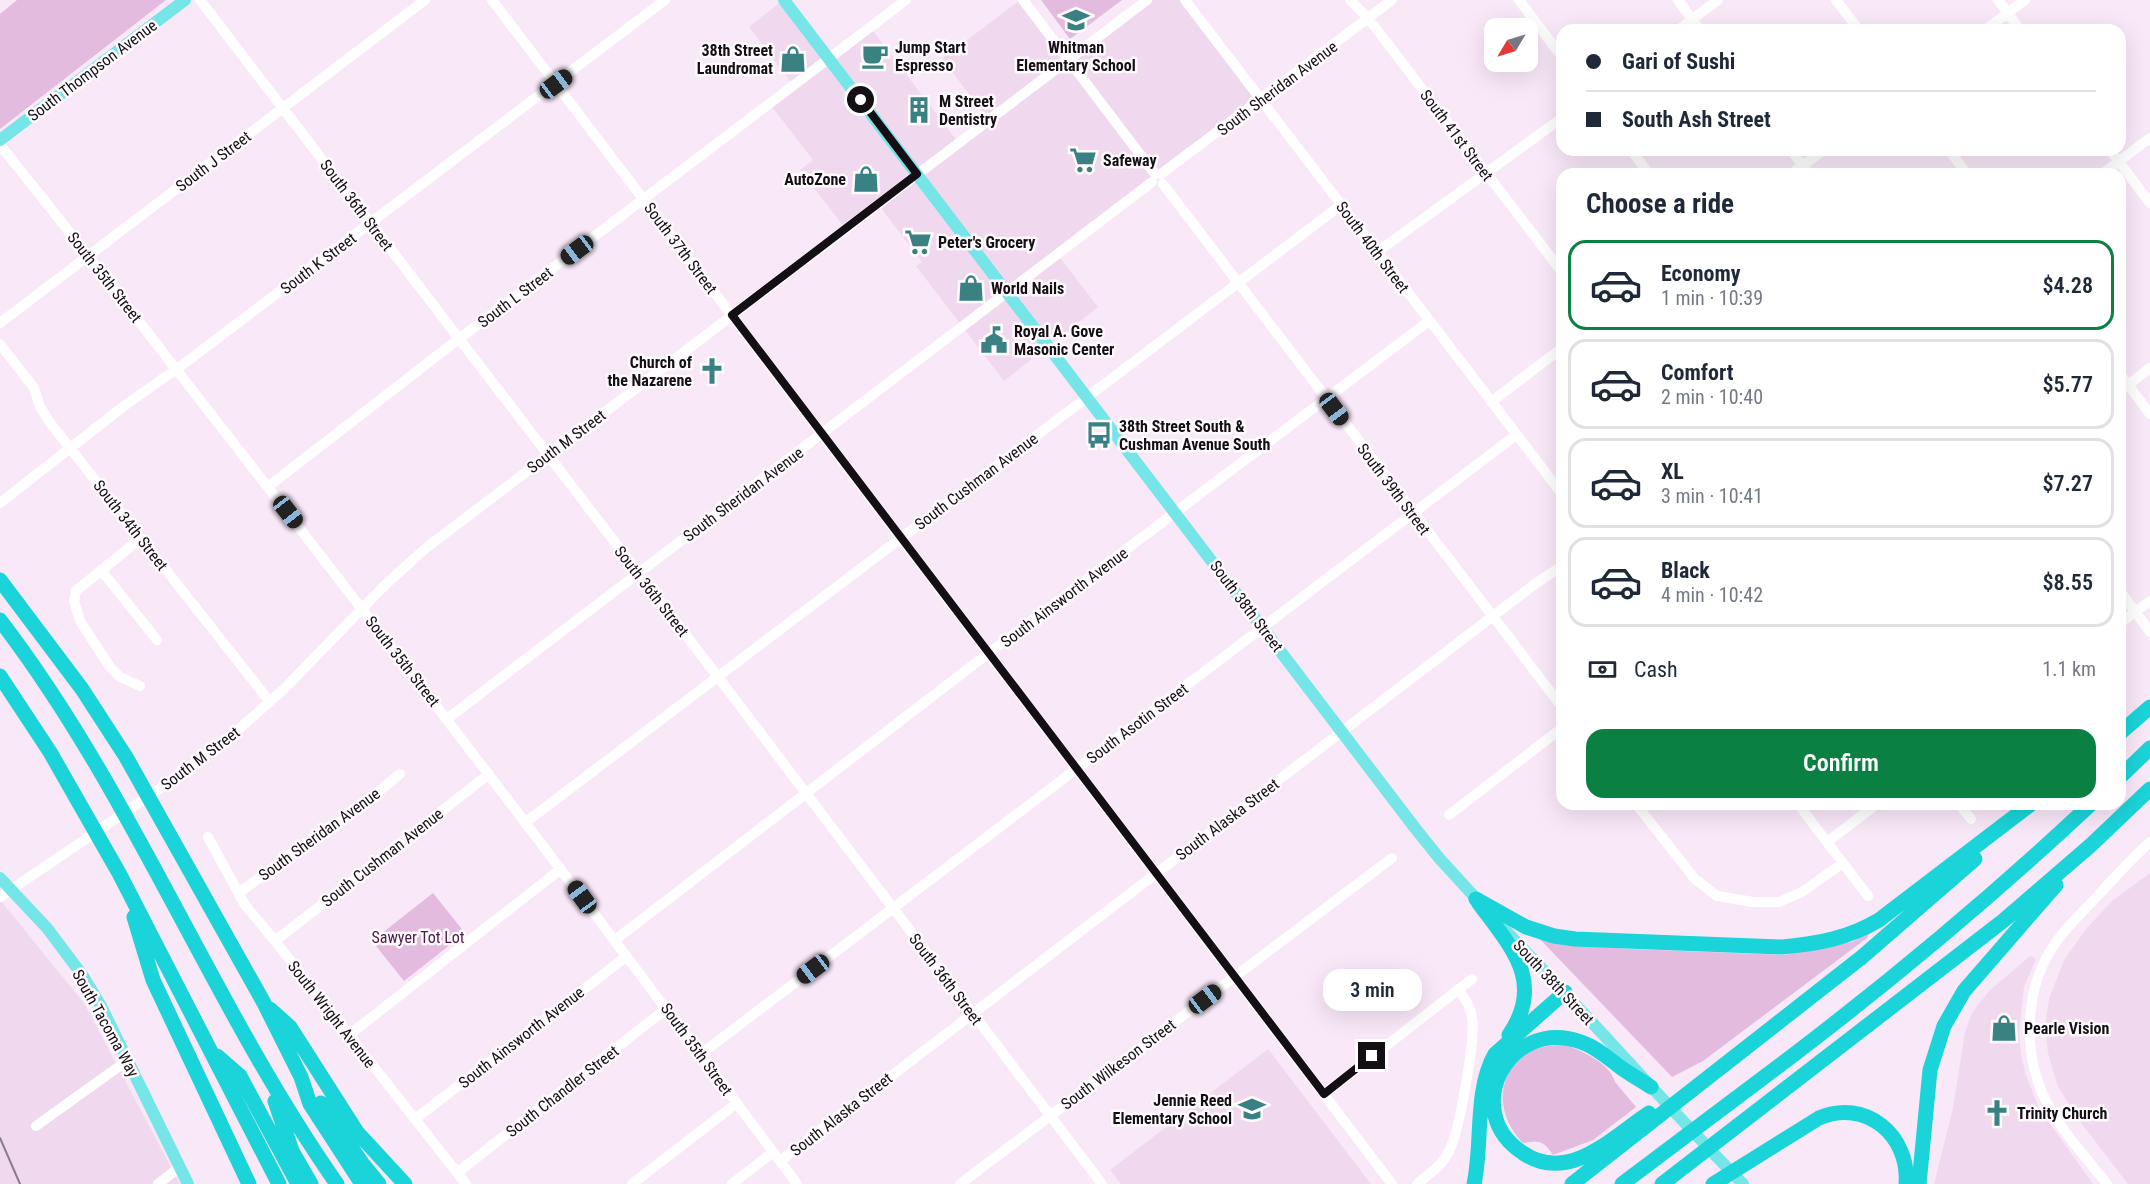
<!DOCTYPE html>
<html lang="en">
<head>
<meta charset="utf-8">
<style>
	body { margin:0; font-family:"Roboto Condensed",sans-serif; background:#f6f6f7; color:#1f2937; height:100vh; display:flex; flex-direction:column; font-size:22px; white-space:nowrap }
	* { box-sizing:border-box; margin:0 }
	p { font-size:20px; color:#747a83 }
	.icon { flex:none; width:33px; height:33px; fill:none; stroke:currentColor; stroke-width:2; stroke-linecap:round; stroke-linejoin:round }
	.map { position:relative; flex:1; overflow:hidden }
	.panel { position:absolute; left:1556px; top:168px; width:570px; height:642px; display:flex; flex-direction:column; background:#fff; border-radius:18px; box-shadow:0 6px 24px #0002 }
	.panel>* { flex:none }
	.top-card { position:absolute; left:1556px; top:24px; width:570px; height:132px; border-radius:18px; box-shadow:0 6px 24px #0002; display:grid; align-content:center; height:132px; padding:0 30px; background:#fff }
	.needle { width:39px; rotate:232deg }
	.controls { position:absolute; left:1484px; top:18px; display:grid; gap:12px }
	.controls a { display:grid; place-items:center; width:54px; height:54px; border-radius:12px; background:#fff; box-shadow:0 6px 24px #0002; font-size:30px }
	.end { position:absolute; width:27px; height:27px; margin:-14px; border:8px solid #140f14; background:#fff; box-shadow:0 0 0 3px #fff }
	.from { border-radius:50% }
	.bubble { position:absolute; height:42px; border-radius:18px; background:#fff; box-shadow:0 6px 24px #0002; font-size:20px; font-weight:600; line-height:42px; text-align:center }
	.car { position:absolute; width:18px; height:36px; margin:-18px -9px; border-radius:8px; box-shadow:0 0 4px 2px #0007; background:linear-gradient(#222 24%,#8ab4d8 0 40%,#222 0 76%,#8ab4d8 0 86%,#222 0) }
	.top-card b { display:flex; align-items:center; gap:21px; height:57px; font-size:22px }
	.top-card b+b { border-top:2px solid #e0e1e3 }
	.top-card i { width:15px; height:15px; background:#1f2937 }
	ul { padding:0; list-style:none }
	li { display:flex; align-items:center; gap:18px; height:90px; margin:0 12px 9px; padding:0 18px; border:3px solid #e0e1e3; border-radius:18px }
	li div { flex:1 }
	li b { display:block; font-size:22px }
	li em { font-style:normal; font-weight:600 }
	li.current { border-color:#0b8043 }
	li>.icon { width:54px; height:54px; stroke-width:1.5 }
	h2 { padding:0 30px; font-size:27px; line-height:72px }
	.pay { display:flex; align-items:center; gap:15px; height:66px; padding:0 30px; font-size:22px }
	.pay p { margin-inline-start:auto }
	.action { display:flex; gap:12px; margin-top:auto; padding:12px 30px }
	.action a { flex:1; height:69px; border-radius:18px; background:#0b8043; color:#fff; font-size:24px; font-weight:600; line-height:69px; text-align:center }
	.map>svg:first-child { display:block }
	.built { fill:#f0d9ee }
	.green { fill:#e2bbdf }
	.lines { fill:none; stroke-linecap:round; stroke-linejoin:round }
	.minor { stroke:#fff; stroke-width:10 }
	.major { stroke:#76e5e8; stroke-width:12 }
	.highway { stroke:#1ad4d9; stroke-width:15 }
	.rail { stroke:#887d88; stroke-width:2 }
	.route { stroke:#140f14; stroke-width:8 }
	.labels { text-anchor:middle; stroke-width:5; stroke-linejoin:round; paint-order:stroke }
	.poi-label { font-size:16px; font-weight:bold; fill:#140f14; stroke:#fefafd; text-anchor:start }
	.street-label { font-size:16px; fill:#140f14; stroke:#fefafd }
	.park-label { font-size:16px; fill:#481a47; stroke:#fefafd }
</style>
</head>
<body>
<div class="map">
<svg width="2150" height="1184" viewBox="0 0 2150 1184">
	<rect width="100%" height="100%" fill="#f9e8f8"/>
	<!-- built -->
	<path class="built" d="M783 0 829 58 870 27 958 142 988 119 942 59 1020 0 1067 59 1147 0H1185L1261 100 1161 174 1058 255 1098 307 1004 381 916 266 922 262 878 204 845 228 800 170 813 160 769 103 793 85 749 27Z
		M2150 873V1184H2128L2075 1115 2057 1084 2048 1053 2045 1027 2049 999 2064 960 2086 929 2112 901Z
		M0 900 84 1003 180 1184H0Z
		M2030 956 2036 959 2024 987 2019 1033 2021 1055 2026 1075 2039 1108 2093 1184H1934L1953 1108 1965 1032 1972 1013 1989 991Z
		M1268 1049 1371 1184H1121L1110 1170Z"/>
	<!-- green -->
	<path class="green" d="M17 0H166L0 129V14Z
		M1041 0H1122L1070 39Z
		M433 893 465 933 404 981 372 941Z
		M1870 932 1867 938 1703 1061 1672 1077 1536 935 1569 945 1631 949 1784 955 1852 942Z
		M1565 1045C1581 1050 1611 1064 1615 1082L1636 1107 1593 1140 1553 1155C1543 1140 1540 1141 1523 1143 1496 1116 1494 1074 1529 1052 1540 1046 1553 1045 1565 1045Z"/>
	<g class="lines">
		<!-- minor -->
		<path class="minor" d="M200 0 718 677 1102 1184
			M492 0 1392 1184
			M1023 0 1155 174
			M1185 0 1562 494
			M1350 0 1368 18 1562 272
			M1519 0 1562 57
			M1678 0 1700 30
			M1836 0 1859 30
			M1998 0 2020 30
			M1678 30 1718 0
			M1985 30 2025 0
			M0 145C61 220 120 297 179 373 388 641 594 911 797 1184
			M1631 150 1649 174
			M1791 150 1809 174
			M1949 150 1967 174
			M2110 150 2150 203
			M1161 174 1392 0
			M1791 174 1824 150
			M2102 174 2150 138
			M1163 184 1562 707
			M1377 252 1562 118
			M0 323 425 0
			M0 344 34 388 40 407 51 424 270 702
			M2120 374 2150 414
			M2120 391 2150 368
			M1491 402 1562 348
			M269 486 447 348 906 0
			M0 503 124 406 185 363 665 0
			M101 570 157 640
			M2120 591 2150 632
			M2120 623 2150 601
			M140 686 120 677 110 667 80 621 74 601 76 591 141 538
			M447 719 1152 182
			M1636 804 1695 879 1717 896 1753 902H1779L1802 892 1843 863
			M1798 804 1868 896
			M1959 804 1971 819
			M1449 815 1562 728
			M526 822 1341 205
			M208 837 245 905 275 941 466 1184
			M1827 842 1877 804
			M239 893 304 844 347 817 400 774
			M0 897 155 792 231 736 284 689 385 585 426 548 1147 0
			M615 940 977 662 1429 321
			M275 941 489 774
			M349 1035 561 869
			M701 1054 1516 435
			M1324 1094 1472 979
			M415 1119 627 956
			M36 1126 128 1060
			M780 1161 1535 584 1562 566
			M457 1173 667 1008
			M158 1184 180 1167
			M632 1184 737 1103
			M732 1184 773 1152
			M960 1184 1392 858
			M1417 1184C1429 1174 1443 1165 1449 1151 1459 1132 1476 1039 1472 1018 1471 1007 1465 998 1458 990
			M2107 1184C2086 1157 2060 1130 2045 1099 2024 1055 2024 996 2049 953 2063 929 2084 911 2102 891 2118 874 2133 857 2150 842"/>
		<!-- major -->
		<path class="major" d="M784 0 1415 828 1439 858 1482 905
			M0 140 185 0
			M0 878 47 928 83 976 101 1006 188 1184
			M1502 927C1584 1011 1661 1100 1743 1184"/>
		<!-- highway -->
		<path class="highway" d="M0 580 82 689 126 757 264 1003 301 1077 310 1104 362 1184
			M0 620C134 795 211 1004 337 1184
			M0 676 50 752 119 873 279 1184
			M2120 733 2150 707
			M2120 777 2150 748
			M1476 899 1526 927 1554 936 1575 939 1782 947C1817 944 1849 938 1879 920L2031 804
			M1478 902C1510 946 1546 981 1509 1035
			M134 917 153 980 249 1184
			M270 1009 290 1027 357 1132 405 1184
			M217 1056 240 1076 298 1184
			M275 1101 292 1151 311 1184
			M321 1103 362 1163 379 1184
			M1649 1113C1626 1128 1595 1157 1567 1162 1552 1165 1536 1162 1523 1153 1459 1112 1508 1016 1581 1042 1596 1047 1608 1058 1620 1067 1630 1074 1640 1080 1651 1087
			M1474 1184C1483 1143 1474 1091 1495 1054L1565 992
			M1572 1184 1862 957 1975 859
			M1622 1184C1680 1140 1738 1097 1796 1053 1898 975 1997 892 2091 804
			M1662 1184 2003 921 2091 845 2150 789
			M1713 1184 1819 1118C1865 1098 1910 1135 1906 1184
			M1919 1184 1930 1070 1944 1026 1964 991 2056 885"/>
		<!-- rail -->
		<path class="rail" d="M0 1138 20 1184"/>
	</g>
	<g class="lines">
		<!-- route -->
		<path class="route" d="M861 100 917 174 732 315 1324 1094 1372 1056"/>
	</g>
	<!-- icons -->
	<defs>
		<symbol id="school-bare" viewBox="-9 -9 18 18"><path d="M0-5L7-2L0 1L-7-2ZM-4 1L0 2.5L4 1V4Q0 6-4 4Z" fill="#398183" stroke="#fefafd" stroke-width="2.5" paint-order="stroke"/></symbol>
		<symbol id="cafe-bare" viewBox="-9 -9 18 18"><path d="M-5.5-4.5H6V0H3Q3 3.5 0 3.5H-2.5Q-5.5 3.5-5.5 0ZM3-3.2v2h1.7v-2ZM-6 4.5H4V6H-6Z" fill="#398183" stroke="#fefafd" stroke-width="2.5" paint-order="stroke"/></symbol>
		<symbol id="shop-bare" viewBox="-9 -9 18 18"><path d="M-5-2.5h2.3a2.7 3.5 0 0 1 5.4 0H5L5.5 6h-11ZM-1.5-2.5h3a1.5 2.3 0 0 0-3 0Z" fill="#398183" stroke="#fefafd" stroke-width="2.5" paint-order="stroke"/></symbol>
		<symbol id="building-bare" viewBox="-9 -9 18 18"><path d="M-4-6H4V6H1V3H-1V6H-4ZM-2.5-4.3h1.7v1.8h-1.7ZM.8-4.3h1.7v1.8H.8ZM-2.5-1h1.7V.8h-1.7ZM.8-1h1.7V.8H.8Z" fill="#398183" stroke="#fefafd" stroke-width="2.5" paint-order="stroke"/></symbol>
		<symbol id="supermarket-bare" viewBox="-9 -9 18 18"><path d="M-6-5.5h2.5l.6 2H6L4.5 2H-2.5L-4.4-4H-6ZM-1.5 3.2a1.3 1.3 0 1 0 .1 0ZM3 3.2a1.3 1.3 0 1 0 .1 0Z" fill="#398183" stroke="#fefafd" stroke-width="2.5" paint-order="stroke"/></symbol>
		<symbol id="civic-bare" viewBox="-9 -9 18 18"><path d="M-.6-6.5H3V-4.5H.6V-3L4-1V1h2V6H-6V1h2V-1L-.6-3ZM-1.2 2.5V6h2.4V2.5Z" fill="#398183" stroke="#fefafd" stroke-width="2.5" paint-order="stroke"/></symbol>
		<symbol id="church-bare" viewBox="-9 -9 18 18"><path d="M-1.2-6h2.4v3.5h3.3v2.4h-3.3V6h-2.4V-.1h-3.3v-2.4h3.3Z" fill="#398183" stroke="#fefafd" stroke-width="2.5" paint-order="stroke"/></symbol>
		<symbol id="bus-bare" viewBox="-9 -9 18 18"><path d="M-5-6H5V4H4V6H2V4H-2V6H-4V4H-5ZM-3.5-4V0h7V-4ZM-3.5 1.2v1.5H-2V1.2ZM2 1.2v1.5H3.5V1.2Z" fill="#398183" stroke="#fefafd" stroke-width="2.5" paint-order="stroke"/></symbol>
	</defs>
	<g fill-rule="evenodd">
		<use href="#school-bare" x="1057" y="1" width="38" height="38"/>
		<use href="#cafe-bare" x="856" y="37" width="38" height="38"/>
		<use href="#shop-bare" x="774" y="40" width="38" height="38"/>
		<use href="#building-bare" x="900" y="91" width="38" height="38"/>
		<use href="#supermarket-bare" x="1064" y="141" width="38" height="38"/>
		<use href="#shop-bare" x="847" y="160" width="38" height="38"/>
		<use href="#supermarket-bare" x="899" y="223" width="38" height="38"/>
		<use href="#shop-bare" x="952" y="269" width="38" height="38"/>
		<use href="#civic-bare" x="975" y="321" width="38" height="38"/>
		<use href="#church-bare" x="693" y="352" width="38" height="38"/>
		<use href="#bus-bare" x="1080" y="416" width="38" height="38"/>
		<use href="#shop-bare" x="1985" y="1009" width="38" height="38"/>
		<use href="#school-bare" x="1233" y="1090" width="38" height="38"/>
		<use href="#church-bare" x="1978" y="1094" width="38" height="38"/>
	</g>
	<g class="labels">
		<!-- poi labels -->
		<g class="poi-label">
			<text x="895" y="53">Jump Start<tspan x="895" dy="18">Espresso</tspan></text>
			<text x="1076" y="53" text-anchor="middle">Whitman<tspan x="1076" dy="18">Elementary School</tspan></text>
			<text x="773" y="56" text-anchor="end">38th Street<tspan x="773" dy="18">Laundromat</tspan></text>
			<text x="939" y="107">M Street<tspan x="939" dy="18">Dentistry</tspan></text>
			<text x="1103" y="166">Safeway</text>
			<text x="846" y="185" text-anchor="end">AutoZone</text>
			<text x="938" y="248">Peter's Grocery</text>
			<text x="991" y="294">World Nails</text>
			<text x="1014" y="337">Royal A. Gove<tspan x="1014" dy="18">Masonic Center</tspan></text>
			<text x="692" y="368" text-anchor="end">Church of<tspan x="692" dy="18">the Nazarene</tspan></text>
			<text x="1119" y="432">38th Street South &amp;<tspan x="1119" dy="18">Cushman Avenue South</tspan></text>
			<text x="2024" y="1034">Pearle Vision</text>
			<text x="1232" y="1106" text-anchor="end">Jennie Reed<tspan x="1232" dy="18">Elementary School</tspan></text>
			<text x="2017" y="1119">Trinity Church</text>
		</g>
		<!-- street labels -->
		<g class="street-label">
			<text transform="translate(92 70) rotate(-37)" y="6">South Thompson Avenue</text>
			<text transform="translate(1277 88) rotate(-37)" y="6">South Sheridan Avenue</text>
			<text transform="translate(1457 135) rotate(53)" y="6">South 41st Street</text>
			<text transform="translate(213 161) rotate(-37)" y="6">South J Street</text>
			<text transform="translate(357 205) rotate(53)" y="6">South 36th Street</text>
			<text transform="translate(1373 247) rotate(53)" y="6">South 40th Street</text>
			<text transform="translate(681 248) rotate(53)" y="6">South 37th Street</text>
			<text transform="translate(318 263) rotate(-37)" y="6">South K Street</text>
			<text transform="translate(105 277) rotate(52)" y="6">South 35th Street</text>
			<text transform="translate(515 297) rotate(-37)" y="6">South L Street</text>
			<text transform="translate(566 441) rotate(-37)" y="6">South M Street</text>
			<text transform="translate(976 481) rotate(-37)" y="6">South Cushman Avenue</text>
			<text transform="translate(1394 489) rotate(53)" y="6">South 39th Street</text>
			<text transform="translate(743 494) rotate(-37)" y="6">South Sheridan Avenue</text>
			<text transform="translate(131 525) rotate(52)" y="6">South 34th Street</text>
			<text transform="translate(652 591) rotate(52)" y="6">South 36th Street</text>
			<text transform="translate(1064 597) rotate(-37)" y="6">South Ainsworth Avenue</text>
			<text transform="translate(1247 606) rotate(53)" y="6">South 38th Street</text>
			<text transform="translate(403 661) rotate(52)" y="6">South 35th Street</text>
			<text transform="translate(1137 723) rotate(-37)" y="6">South Asotin Street</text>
			<text transform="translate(200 758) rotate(-37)" y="6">South M Street</text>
			<text transform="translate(1227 819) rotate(-37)" y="6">South Alaska Street</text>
			<text transform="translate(319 834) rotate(-36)" y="6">South Sheridan Avenue</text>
			<text transform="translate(382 857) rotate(-38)" y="6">South Cushman Avenue</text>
			<text transform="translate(946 979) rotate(53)" y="6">South 36th Street</text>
			<text transform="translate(1554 982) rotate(47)" y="6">South 38th Street</text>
			<text transform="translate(332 1014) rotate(52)" y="6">South Wright Avenue</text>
			<text transform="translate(106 1023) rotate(61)" y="6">South Tacoma Way</text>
			<text transform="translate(521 1037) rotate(-38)" y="6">South Ainsworth Avenue</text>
			<text transform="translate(697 1049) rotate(54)" y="6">South 35th Street</text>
			<text transform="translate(1118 1064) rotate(-37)" y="6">South Wilkeson Street</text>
			<text transform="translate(562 1091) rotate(-38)" y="6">South Chandler Street</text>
			<text transform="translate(841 1114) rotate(-38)" y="6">South Alaska Street</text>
		</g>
		<!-- park labels -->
		<g class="park-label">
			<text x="418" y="943">Sawyer Tot Lot</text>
		</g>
	</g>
</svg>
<div class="controls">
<a><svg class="needle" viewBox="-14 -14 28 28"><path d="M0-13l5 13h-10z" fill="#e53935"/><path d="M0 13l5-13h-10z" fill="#747a83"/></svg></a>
</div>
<i class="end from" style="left:861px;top:100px"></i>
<i class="end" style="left:1372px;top:1056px"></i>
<div class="bubble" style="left:1323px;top:969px;width:99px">3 min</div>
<i class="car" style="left:556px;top:84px;rotate:53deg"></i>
<i class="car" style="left:577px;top:250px;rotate:233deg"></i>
<i class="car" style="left:1334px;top:409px;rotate:143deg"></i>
<i class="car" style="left:288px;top:512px;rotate:142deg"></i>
<i class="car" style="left:582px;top:897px;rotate:324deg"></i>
<i class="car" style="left:813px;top:969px;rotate:233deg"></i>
<i class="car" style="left:1205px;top:999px;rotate:53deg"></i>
<div class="top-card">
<b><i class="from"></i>Gari of Sushi</b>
<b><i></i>South Ash Street</b>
</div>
<section class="panel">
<h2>Choose a ride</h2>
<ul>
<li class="current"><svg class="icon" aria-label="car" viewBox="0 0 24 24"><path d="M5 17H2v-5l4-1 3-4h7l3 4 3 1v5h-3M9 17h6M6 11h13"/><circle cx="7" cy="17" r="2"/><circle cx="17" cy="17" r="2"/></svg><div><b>Economy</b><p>1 min · 10:39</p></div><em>$4.28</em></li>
<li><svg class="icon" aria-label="car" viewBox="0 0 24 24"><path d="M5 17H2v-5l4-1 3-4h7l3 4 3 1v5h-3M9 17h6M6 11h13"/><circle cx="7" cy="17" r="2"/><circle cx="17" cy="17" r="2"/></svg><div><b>Comfort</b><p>2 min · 10:40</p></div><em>$5.77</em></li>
<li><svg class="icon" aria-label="car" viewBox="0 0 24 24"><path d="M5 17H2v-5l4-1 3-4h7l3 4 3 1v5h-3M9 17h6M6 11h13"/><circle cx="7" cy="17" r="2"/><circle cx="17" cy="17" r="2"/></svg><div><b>XL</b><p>3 min · 10:41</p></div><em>$7.27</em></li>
<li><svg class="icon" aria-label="car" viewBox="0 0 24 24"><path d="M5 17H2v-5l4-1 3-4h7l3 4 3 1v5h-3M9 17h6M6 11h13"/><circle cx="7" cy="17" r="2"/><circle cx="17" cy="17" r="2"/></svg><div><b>Black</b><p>4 min · 10:42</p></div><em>$8.55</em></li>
</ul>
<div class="pay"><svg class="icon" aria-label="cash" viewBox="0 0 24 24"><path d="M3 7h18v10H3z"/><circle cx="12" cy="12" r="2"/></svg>Cash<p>1.1 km</p></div>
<div class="action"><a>Confirm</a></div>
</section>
</div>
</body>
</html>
